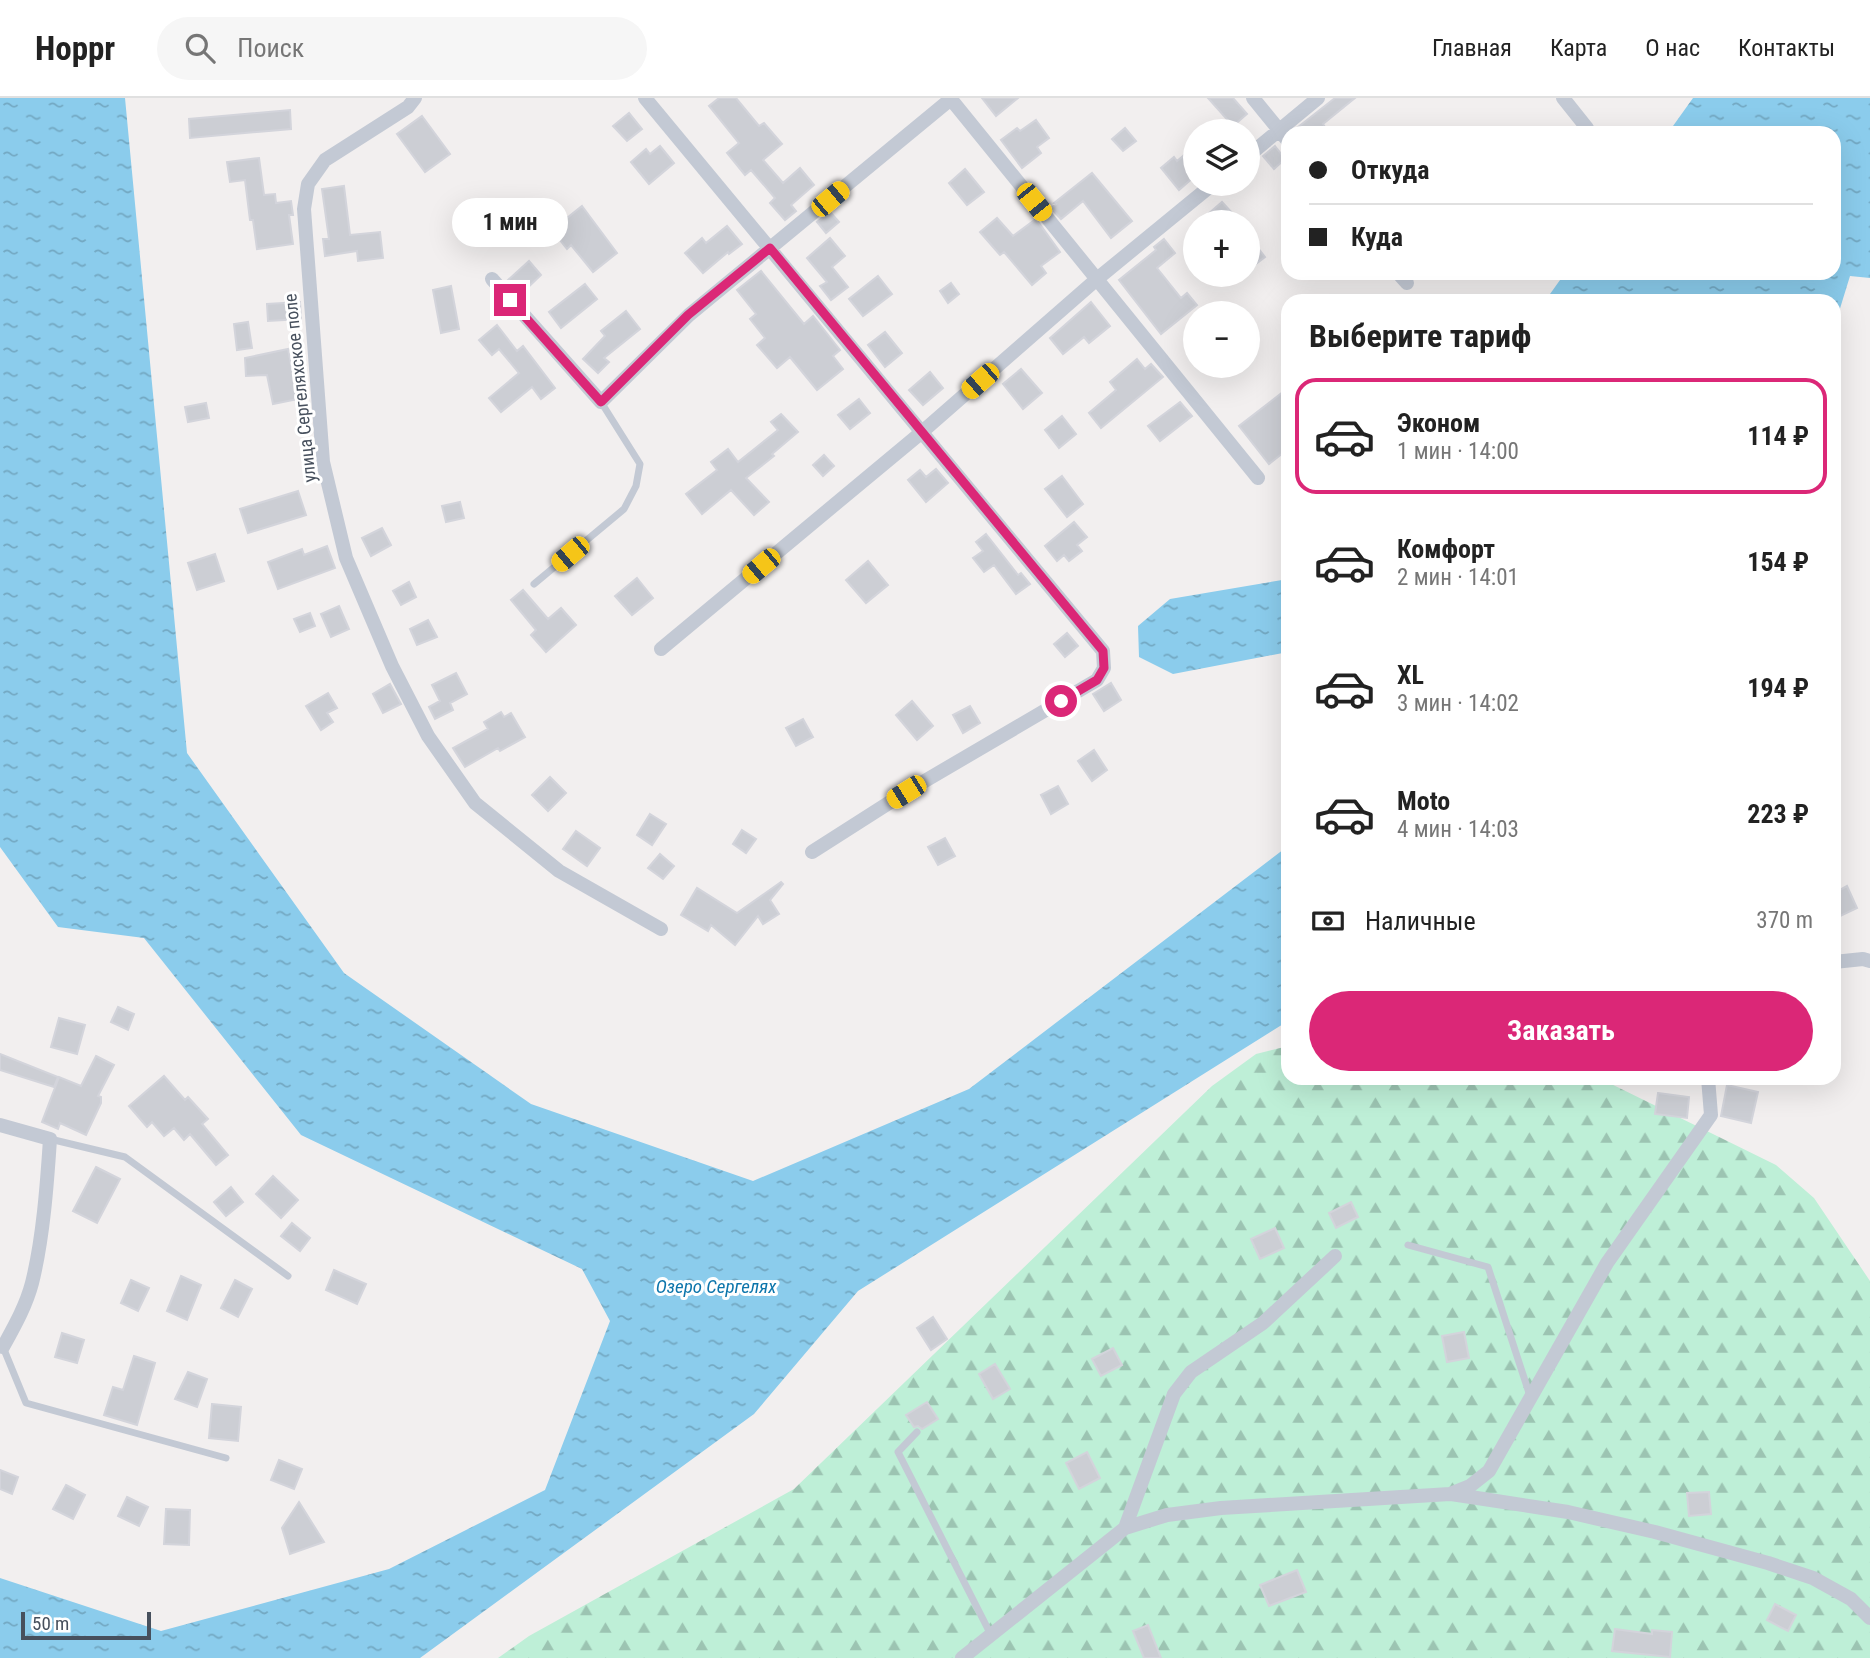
<!DOCTYPE html>
<html lang="ru">
<head>
<meta charset="utf-8">
<style>
	body { margin:0; font-family:"Roboto Condensed",sans-serif; background:#f6f6f6; color:#222; height:100vh; display:flex; flex-direction:column; font-size:26px; white-space:nowrap }
	* { box-sizing:border-box; margin:0 }
	p { font-size:23px; color:#767676 }
	.icon { flex:none; width:38px; height:38px; fill:none; stroke:currentColor; stroke-width:2; stroke-linecap:round; stroke-linejoin:round }
	.map { position:relative; flex:1; overflow:hidden }
	.drawer { position:absolute; left:1281px; top:196px; width:560px; height:791px; display:flex; flex-direction:column; background:#fff; border-radius:21px; box-shadow:0 7px 28px #0002 }
	.drawer>* { flex:none }
	.guide { position:absolute; left:1281px; top:28px; width:560px; height:154px; border-radius:21px; box-shadow:0 7px 28px #0002; display:grid; align-content:center; height:154px; padding:0 28px; background:#fff }
	.controls { position:absolute; left:1183px; top:21px; display:grid; gap:14px }
	.controls a { display:grid; place-items:center; width:77px; height:77px; border-radius:50%; background:#fff; box-shadow:0 7px 28px #0002; font-size:35px }
	.scale { position:absolute; left:21px; bottom:18px; width:130px; box-sizing:border-box; padding-left:7px; border:4px solid #47505d; border-top:0; font-size:19px; line-height:24px; white-space:nowrap; color:#47505d; -webkit-text-stroke:5px #fff; paint-order:stroke }
	.end { position:absolute; width:32px; height:32px; margin:-16px; border:9px solid #db2777; background:#fff; box-shadow:0 0 0 4px #fff }
	.from { border-radius:50% }
	.bubble { position:absolute; height:49px; border-radius:24px; background:#fff; box-shadow:0 7px 28px #0002; font-size:23px; font-weight:700; line-height:49px; text-align:center }
	.car { position:absolute; width:21px; height:42px; margin:-21px -10px; border-radius:9px; box-shadow:0 0 5px 2px #0007; background:linear-gradient(#f5c518 24%,#345 0 40%,#f5c518 0 76%,#345 0 86%,#f5c518 0) }
	.guide b { display:flex; align-items:center; gap:24px; height:66px; font-size:26px }
	.guide b+b { border-top:2px solid #e0e0e0 }
	.guide i { width:18px; height:18px; background:#222 }
	ul { padding:0; list-style:none }
	li { display:flex; align-items:center; gap:21px; height:116px; margin:0 14px 10px; padding:0 14px; border:4px solid transparent; border-radius:21px }
	li div { flex:1 }
	li b { display:block; font-size:26px }
	li em { font-style:normal; font-weight:700 }
	li.current { border-color:#db2777 }
	li>.icon { width:63px; height:63px; stroke-width:1.5 }
	h2 { padding:0 28px; font-size:32px; line-height:84px }
	.pay { display:flex; align-items:center; gap:18px; height:77px; padding:0 28px; font-size:26px }
	.pay p { margin-inline-start:auto }
	.cta { display:flex; gap:14px; margin-top:auto; padding:14px 28px }
	.cta a { flex:1; height:80px; border-radius:42px; background:#db2777; color:#fff; font-size:28px; font-weight:700; line-height:80px; text-align:center }
	header { display:flex; align-items:center; gap:42px; box-sizing:border-box; height:98px; padding:0 35px; background:#fff; border-bottom:2px solid #e0e0e0 }
	header strong { font-size:33px }
	nav { display:flex; gap:38px; margin-inline-start:auto; font-size:24px }
	.search { width:490px; height:63px; background:#f6f6f6; display:flex; align-items:center; gap:18px; box-sizing:border-box; padding:0 24px; border-radius:38px; color:#767676; font-size:26px }
	.map>svg:first-child { display:block }
	.forest { fill:url(#forest-firs) }
	.water { fill:url(#water-ripples) }
	.building { fill:#ccced4; stroke:#d3d4db; stroke-width:2 }
	.lines { fill:none; stroke-linecap:round; stroke-linejoin:round }
	.service { stroke:#c3c9d4; stroke-width:7 }
	.minor { stroke:#c3c9d4; stroke-width:14 }
	.route { stroke:#db2777; stroke-width:9 }
	.labels { text-anchor:middle; stroke-width:6; stroke-linejoin:round; paint-order:stroke }
	.street-label { font-size:18px; fill:#47505d; stroke:#fff }
	.water-label { font-size:19px; font-style:italic; fill:#0c75ab; stroke:#fff }
</style>
</head>
<body>
<header>
<strong>Hoppr</strong>
<div class="search"><svg class="icon" aria-label="search" viewBox="0 0 24 24"><circle cx="10" cy="10" r="6"/><path d="M15 15l6 6"/></svg>Поиск</div>
<nav><a>Главная</a><a>Карта</a><a>О нас</a><a>Контакты</a></nav>
</header>
<div class="map">
<svg width="1870" height="1560" viewBox="0 0 1870 1560">
	<defs>
		<pattern id="forest-firs" width="22" height="20" patternUnits="userSpaceOnUse" patternTransform="scale(1.75)"><rect width="22" height="20" fill="#beefd7"/><path d="M5 1l3.5 6h-7zM16 11l3.5 6h-7z" fill="#9cc4b2"/></pattern>
		<pattern id="water-ripples" width="26" height="14" patternUnits="userSpaceOnUse" patternTransform="scale(1.75)"><rect width="26" height="14" fill="#8bccec"/><path d="M2 4q2-2 4 0t4 0M15 11q2-2 4 0t4 0" fill="none" stroke="#73a8c2"/></pattern>
	</defs>
	<rect width="100%" height="100%" fill="#f2efef"/>
	<!-- forest -->
	<path class="forest" d="M1288 948V980H1599L1776 1067 1814 1100 1870 1183V1560H498L529 1538 794 1391 1212 988 1256 956Z"/>
	<!-- water -->
	<path class="water" d="M0 0H125L187 655 344 875 531 1006 753 1083 969 991 1288 748V923L858 1193 754 1316 420 1560H0V1480L161 1533 389 1471 545 1392 610 1223 582 1171 301 1037 144 840 58 829 0 749Z
		M1693 0H1870V180L1850 178 1834 230V203H1545L1565 175H1834V35H1668Z
		M1288 481V554L1173 576 1139 559 1138 528 1170 501Z"/>
	<!-- building -->
	<path class="building" d="M719 0H736L759 28 764 25 782 46 763 62 783 85 800 70 814 87 791 107 796 113 785 122 770 105 775 100 751 72 745 77 727 55 739 45 709 8Z
		M982 0H1018L996 18Z
		M1208 0H1233L1247 16 1233 28Z
		M1335 0H1355L1323 26 1329 35H1294L1293 33Z
		M290 12 291 31 190 40 189 21Z
		M629 15 642 31 627 43 613 28Z
		M422 18 450 56 425 74 397 36Z
		M1036 22 1049 40 1037 49 1041 55 1022 70 1001 42 1017 30 1020 33Z
		M1125 30 1136 43 1123 53 1112 41Z
		M660 48 674 65 649 86 631 64 646 51 650 56Z
		M1195 48V78L1179 92 1161 70 1174 59 1177 63Z
		M1275 48 1285 61 1274 71 1263 58Z
		M259 60 264 97 275 96 276 105 291 103 293 117H289L293 146 257 151 253 122H250L245 82 230 84 227 64Z
		M965 71 984 94 967 107 949 85Z
		M1092 75 1132 123 1111 140 1083 103 1061 121 1051 110 1056 106 1054 105Z
		M344 88 350 137 380 134 383 160 358 163 357 153 325 158 323 141H329L322 91Z
		M1222 104 1233 116 1224 124H1199Z
		M582 108 617 155 593 174 571 147 567 151 552 132Z
		M830 114 839 124 826 135 817 124Z
		M997 120 1013 138 1036 121 1060 154 1041 168 1046 175 1032 187 1004 154 1000 157 980 134Z
		M727 128 742 146 729 156 728 154 703 175 685 155 702 140 706 145Z
		M1248 137 1265 159 1248 172Z
		M830 140 845 158 832 169 848 189 831 202 820 188 827 184 807 160Z
		M1164 141 1175 155 1157 170 1181 200 1187 195 1197 207 1161 236 1119 182 1156 152 1154 149Z
		M529 163 541 177 521 196 508 182Z
		M761 173 804 226 813 218 840 252 833 258 843 271 817 292 790 259 777 270 757 247 765 240 750 221 756 216 737 192Z
		M878 178 892 196 863 218 849 201Z
		M951 185 959 196 948 205 940 193Z
		M585 186 597 201 561 230 549 214Z
		M451 188 459 231 441 235 433 192Z
		M300 204 301 221 268 223 267 206Z
		M1091 204 1110 228 1089 245 1084 239 1063 256 1050 240Z
		M626 213 640 231 604 260 609 264 598 275 583 261 605 238 601 233Z
		M248 224 252 250 237 252 234 226Z
		M497 227 517 253 523 248 555 290 541 301 532 289 501 314 489 300 519 275 499 251 492 257 479 242Z
		M885 234 902 255 885 269 868 247Z
		M288 251 298 301 273 306 267 277 246 278 245 260Z
		M1137 261 1145 271 1151 266 1163 279 1101 330 1089 315 1116 292 1110 284Z
		M1021 271 1042 295 1023 311 1003 286Z
		M930 274 943 290 923 307 909 292Z
		M1288 290V351L1269 366 1239 328Z
		M859 301 870 315 850 331 838 317Z
		M1180 304 1192 318 1160 343 1148 328Z
		M206 305 209 320 188 324 185 309Z
		M781 316 798 334 772 356 774 358 746 380 769 404 754 417 731 392 702 416 686 396 717 372 711 364 728 351 738 364 778 332 771 324Z
		M1062 318 1076 336 1059 350 1045 332Z
		M824 357 834 368 823 378 813 367Z
		M936 371 948 385 926 404 908 382 920 372 926 379Z
		M1062 378 1083 406 1067 419 1045 391Z
		M298 393 306 417 248 435 240 411Z
		M460 404 464 420 446 424 442 408Z
		M1074 424 1087 439 1077 447 1082 453 1069 463 1064 457 1057 463 1045 448Z
		M382 430 391 447 371 458 362 440Z
		M986 436 1018 477 1021 475 1030 486 1016 496 994 467 984 474 973 460 983 453 976 444Z
		M327 448 335 470 278 491 268 464 302 451 304 457Z
		M215 456 224 483 197 492 188 465Z
		M868 463 888 487 866 505 846 482Z
		M637 480 653 500 632 517 615 498Z
		M409 484 416 499 401 507 393 493Z
		M523 492 548 521 561 510 576 527 546 554 531 537 536 532 511 502Z
		M339 508 349 531 331 539 321 516Z
		M310 515 315 528 300 534 294 521Z
		M428 522 437 539 417 547 410 531Z
		M1067 535 1078 548 1065 559 1054 546Z
		M456 575 467 596 450 605 453 612 435 621 429 609 440 603 432 587Z
		M1111 585 1121 602 1104 613 1093 596Z
		M390 586 401 606 383 615 373 596Z
		M328 595 337 610 327 615 333 624 321 632 306 608Z
		M912 603 933 628 917 642 896 617Z
		M970 608 980 625 963 635 953 617Z
		M501 614 504 619 511 615 525 639 500 653 498 650 465 669 453 650 488 631 484 624Z
		M803 621 813 639 796 648 786 630Z
		M1094 652 1107 672 1092 683 1078 663Z
		M550 679 566 695 548 713 532 697Z
		M1058 688 1068 706 1051 716 1041 697Z
		M650 716 666 726 652 747 637 737Z
		M742 732 756 741 746 755 733 746Z
		M576 733 600 750 587 768 563 751Z
		M945 740 955 758 938 767 928 749Z
		M660 756 674 768 663 781 648 770Z
		M781 784 783 786 770 802 779 816 763 826 758 818 735 847 711 827 708 833 681 817 697 790 737 815Z
		M1847 788 1857 810 1834 821V795Z
		M118 909 134 916 128 932 111 924Z
		M59 920 85 927 77 956 51 949Z
		M0 956 58 979 54 989 0 972Z
		M96 958 114 967 98 998 101 999V1005L86 1037 60 1025 58 1031 42 1024 59 979 81 988Z
		M164 978 185 1002 188 999 208 1021 202 1026 228 1057 216 1067 190 1036 184 1042 174 1030 164 1038 152 1024 147 1029 129 1008Z
		M1727 987 1758 994 1751 1025 1721 1018Z
		M1658 995 1689 999 1687 1020 1655 1016Z
		M96 1069 120 1081 97 1125 73 1113Z
		M273 1078 298 1102 281 1120 256 1096Z
		M231 1089 243 1104 226 1118 214 1104Z
		M1351 1104 1358 1119 1336 1130 1329 1115Z
		M292 1125 310 1140 300 1153 281 1138Z
		M1275 1130 1284 1150 1260 1161 1251 1141Z
		M334 1172 366 1186 357 1206 326 1192Z
		M181 1178 201 1187 187 1222 167 1213Z
		M131 1182 149 1190 138 1213 121 1205Z
		M235 1182 252 1191 238 1219 221 1210Z
		M933 1219 947 1241 931 1252 917 1230Z
		M1464 1234 1469 1260 1447 1264 1442 1238Z
		M62 1235 84 1242 77 1265 55 1259Z
		M1113 1250 1122 1267 1101 1278 1092 1261Z
		M134 1258 155 1265 137 1327 104 1317 113 1289 123 1292Z
		M995 1266 1010 1291 993 1301 979 1276Z
		M188 1274 207 1281 197 1309 175 1301Z
		M927 1304 938 1321 922 1331 918 1328 914 1329 906 1317Z
		M212 1306 241 1309 238 1343 209 1340Z
		M1087 1354 1100 1380 1079 1391 1066 1365Z
		M279 1362 302 1371 294 1391 271 1382Z
		M0 1372 18 1379 12 1396 0 1391Z
		M66 1387 85 1397 73 1421 53 1411Z
		M1709 1394 1711 1416 1689 1418 1687 1395Z
		M127 1399 148 1409 139 1428 118 1418Z
		M299 1404 324 1444 290 1456 282 1430Z
		M166 1411 190 1412 189 1447 164 1446Z
		M1297 1472 1306 1494 1269 1508 1260 1487Z
		M1775 1506 1796 1517 1788 1533 1767 1522Z
		M1148 1527 1161 1560H1144L1133 1533Z
		M1615 1531 1652 1536V1532L1672 1534 1670 1559 1612 1553Z"/>
	<g class="lines">
		<!-- service -->
		<path class="service" d="M534 486 624 411 636 388 640 366 601 304
			M50 1041 125 1059 288 1178
			M1408 1147 1488 1169 1530 1298
			M3 1249 26 1305 226 1360
			M917 1334 898 1354 990 1535"/>
		<!-- minor -->
		<path class="minor" d="M415 0 408 9 325 62 308 86 304 111 323 364 346 460 392 568 428 638 475 705 559 773 661 831
			M645 0 1103 553 1104 570 1097 582 906 694 812 754
			M950 0 1258 380
			M1253 0 1288 43
			M1563 0 1587 30
			M1248 58 1318 0
			M1398 175 1407 185
			M492 181 601 304 689 217 952 0
			M661 551 922 334 1097 181 1213 86
			M1834 864 1863 861 1870 863
			M0 1027 50 1041C47 1087 43 1141 32 1185 26 1208 14 1229 3 1249L0 1248
			M1335 1158 1263 1225 1191 1274 1174 1296 1125 1430 1167 1417 1221 1410 1450 1396 1470 1388 1489 1373 1607 1165 1711 1017 1708 980
			M1451 1396 1568 1414 1655 1434 1768 1465 1813 1480 1851 1501 1870 1520
			M962 1560 1125 1430"/>
	</g>
	<g class="lines">
		<!-- route -->
		<path class="route" d="M510 202 601 304 688 217 770 150 1103 553 1104 570 1097 582 1061 603"/>
	</g>
	<g class="labels">
		<!-- street labels -->
		<g class="street-label">
			<text transform="translate(300 290) rotate(-96)" y="6">улица Сергеляхское поле</text>
		</g>
		<!-- water labels -->
		<g class="water-label">
			<text x="716" y="1195">Озеро Сергелях</text>
		</g>
	</g>
</svg>
<div class="controls">
<a><svg class="icon" aria-label="layers" viewBox="0 0 24 24"><path d="M12 4l9 5-9 5-9-5zM3 14l9 5 9-5"/></svg></a>
<a>+</a>
<a>−</a>
</div>
<div class="scale">50 m</div>
<i class="end from" style="left:1061px;top:603px"></i>
<i class="end" style="left:510px;top:202px"></i>
<div class="bubble" style="left:452px;top:100px;width:116px">1 мин</div>
<i class="car" style="left:830px;top:101px;rotate:50deg"></i>
<i class="car" style="left:1034px;top:104px;rotate:141deg"></i>
<i class="car" style="left:980px;top:283px;rotate:229deg"></i>
<i class="car" style="left:570px;top:456px;rotate:230deg"></i>
<i class="car" style="left:761px;top:468px;rotate:230deg"></i>
<i class="car" style="left:906px;top:694px;rotate:238deg"></i>
<div class="guide">
<b><i class="from"></i>Откуда</b>
<b><i></i>Куда</b>
</div>
<section class="drawer">
<h2>Выберите тариф</h2>
<ul>
<li class="current"><svg class="icon" aria-label="car" viewBox="0 0 24 24"><path d="M5 17H2v-5l4-1 3-4h7l3 4 3 1v5h-3M9 17h6M6 11h13"/><circle cx="7" cy="17" r="2"/><circle cx="17" cy="17" r="2"/></svg><div><b>Эконом</b><p>1 мин · 14:00</p></div><em>114 ₽</em></li>
<li><svg class="icon" aria-label="car" viewBox="0 0 24 24"><path d="M5 17H2v-5l4-1 3-4h7l3 4 3 1v5h-3M9 17h6M6 11h13"/><circle cx="7" cy="17" r="2"/><circle cx="17" cy="17" r="2"/></svg><div><b>Комфорт</b><p>2 мин · 14:01</p></div><em>154 ₽</em></li>
<li><svg class="icon" aria-label="car" viewBox="0 0 24 24"><path d="M5 17H2v-5l4-1 3-4h7l3 4 3 1v5h-3M9 17h6M6 11h13"/><circle cx="7" cy="17" r="2"/><circle cx="17" cy="17" r="2"/></svg><div><b>XL</b><p>3 мин · 14:02</p></div><em>194 ₽</em></li>
<li><svg class="icon" aria-label="car" viewBox="0 0 24 24"><path d="M5 17H2v-5l4-1 3-4h7l3 4 3 1v5h-3M9 17h6M6 11h13"/><circle cx="7" cy="17" r="2"/><circle cx="17" cy="17" r="2"/></svg><div><b>Moto</b><p>4 мин · 14:03</p></div><em>223 ₽</em></li>
</ul>
<div class="pay"><svg class="icon" aria-label="cash" viewBox="0 0 24 24"><path d="M3 7h18v10H3z"/><circle cx="12" cy="12" r="2"/></svg>Наличные<p>370 m</p></div>
<div class="cta"><a>Заказать</a></div>
</section>
</div>
</body>
</html>
